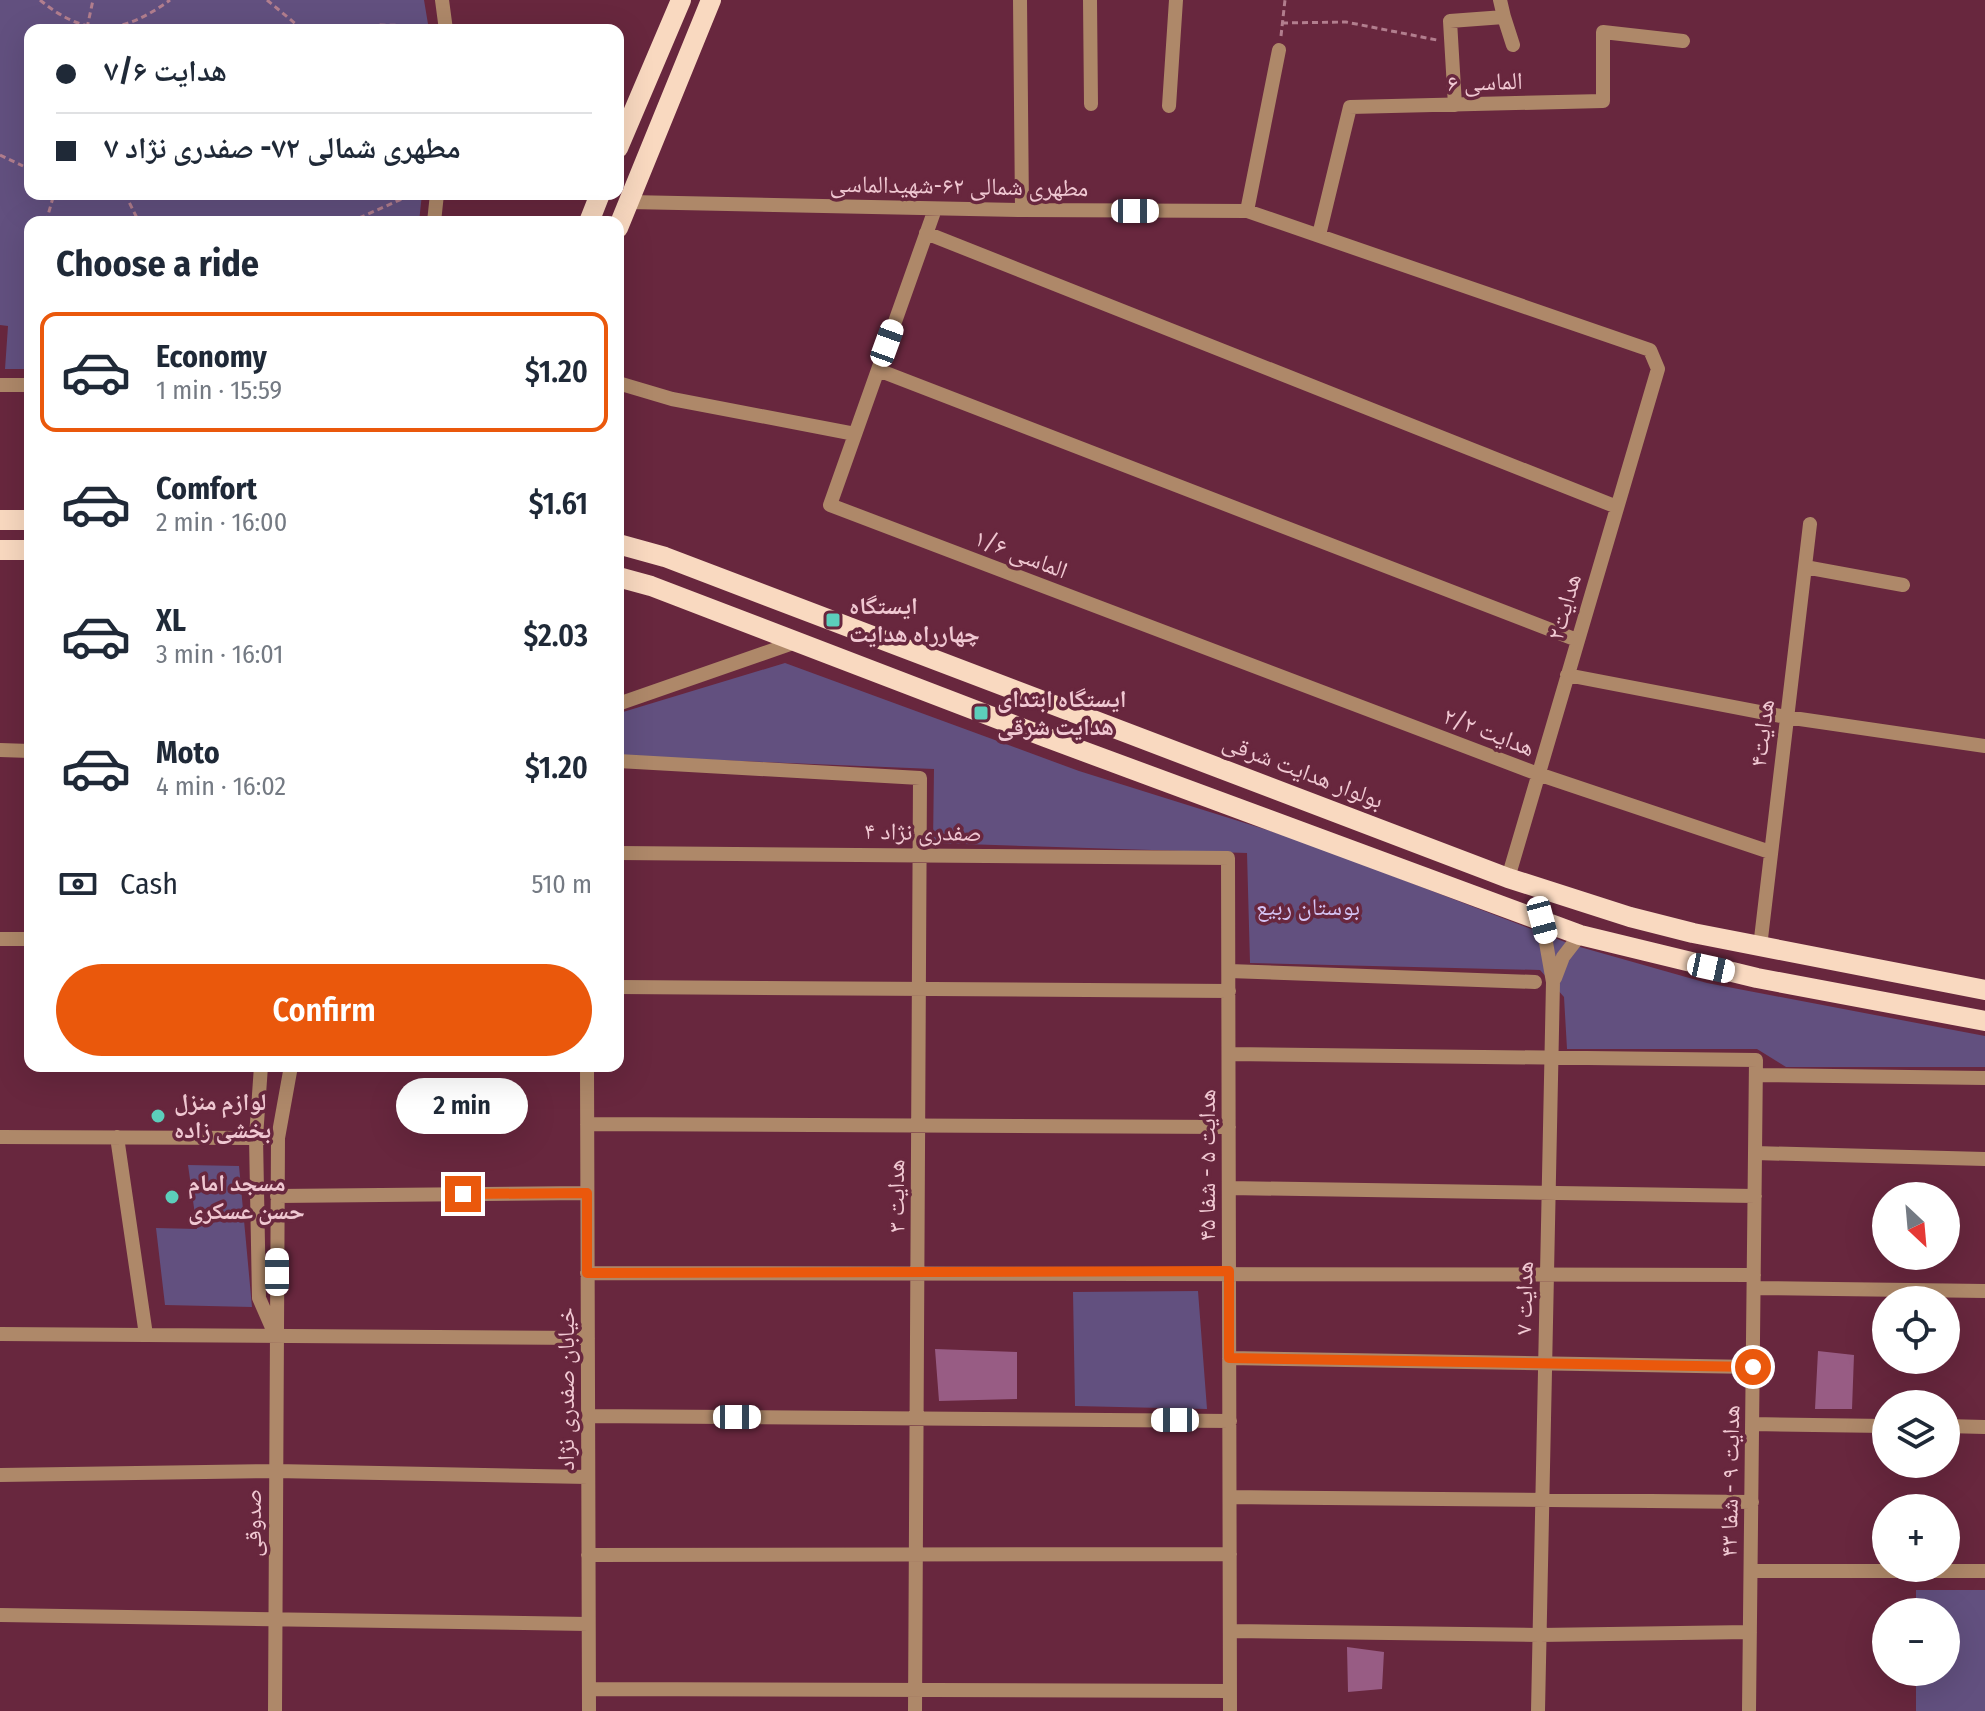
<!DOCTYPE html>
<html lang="en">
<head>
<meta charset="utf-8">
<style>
	body { margin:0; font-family:"Fira Sans Condensed","Noto Naskh Arabic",sans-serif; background:#f6f6f7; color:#1f2937; height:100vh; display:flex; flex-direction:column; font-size:30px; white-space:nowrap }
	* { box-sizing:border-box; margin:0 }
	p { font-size:26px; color:#747a83 }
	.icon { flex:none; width:44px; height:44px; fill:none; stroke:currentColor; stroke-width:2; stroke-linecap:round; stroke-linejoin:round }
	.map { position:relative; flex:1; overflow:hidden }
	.drawer { position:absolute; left:24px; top:216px; width:600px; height:856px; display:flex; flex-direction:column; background:#fff; border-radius:16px; box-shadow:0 8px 32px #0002 }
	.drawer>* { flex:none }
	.banner { position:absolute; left:24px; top:24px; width:600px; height:176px; border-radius:16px; box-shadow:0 8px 32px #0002; display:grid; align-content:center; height:176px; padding:0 32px; background:#fff }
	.needle { width:52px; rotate:154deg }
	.controls { position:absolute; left:1872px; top:1182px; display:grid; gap:16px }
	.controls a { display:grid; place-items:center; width:88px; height:88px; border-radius:50%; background:#fff; box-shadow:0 8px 32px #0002; font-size:40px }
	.end { position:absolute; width:36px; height:36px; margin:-18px; border:10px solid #ea580c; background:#fff; box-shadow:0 0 0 4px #fff }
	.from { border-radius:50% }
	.bubble { position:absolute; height:56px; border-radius:28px; background:#fff; box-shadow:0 8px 32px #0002; font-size:26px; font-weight:600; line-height:56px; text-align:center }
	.car { position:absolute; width:24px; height:48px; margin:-24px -12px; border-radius:10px; box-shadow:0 0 6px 2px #0007; background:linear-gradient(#fff 24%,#345 0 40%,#fff 0 76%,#345 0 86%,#fff 0) }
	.banner b { display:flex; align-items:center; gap:28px; height:76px; font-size:30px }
	.banner b+b { border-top:2px solid #e0e1e3 }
	.banner i { width:20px; height:20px; background:#1f2937 }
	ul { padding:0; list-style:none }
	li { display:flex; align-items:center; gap:24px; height:120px; margin:0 16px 12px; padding:0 16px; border:4px solid transparent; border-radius:16px }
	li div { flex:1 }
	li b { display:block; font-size:30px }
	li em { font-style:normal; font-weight:600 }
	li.active { border-color:#ea580c }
	li>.icon { width:72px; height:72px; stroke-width:1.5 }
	h2 { padding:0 32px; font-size:36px; line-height:96px }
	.pay { display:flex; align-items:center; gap:20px; height:88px; padding:0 32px; font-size:30px }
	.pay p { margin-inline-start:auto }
	.button { display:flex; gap:16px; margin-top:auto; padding:16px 32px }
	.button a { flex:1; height:92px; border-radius:48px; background:#ea580c; color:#fff; font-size:32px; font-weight:600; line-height:92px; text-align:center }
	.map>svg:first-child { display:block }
	.green { fill:#62507f }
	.building { fill:#985c84 }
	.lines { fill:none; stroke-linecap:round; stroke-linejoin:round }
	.path { stroke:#b27e8e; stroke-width:3; stroke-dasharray:6 4; stroke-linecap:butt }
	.minor { stroke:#ae8869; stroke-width:14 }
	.major { stroke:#f9d9c0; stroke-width:20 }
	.route { stroke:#ea580c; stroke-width:10 }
	.poi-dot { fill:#5ccebb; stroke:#68273e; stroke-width:3 }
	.labels { text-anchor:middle; stroke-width:7; stroke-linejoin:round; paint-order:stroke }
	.street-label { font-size:24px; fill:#f0c8d2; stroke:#68273e }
	.poi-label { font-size:24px; font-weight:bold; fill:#f0c8d2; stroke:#68273e; text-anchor:start }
	.park-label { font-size:24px; fill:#d5c4f4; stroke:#68273e }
</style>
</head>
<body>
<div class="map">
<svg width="1985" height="1711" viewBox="0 0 1985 1711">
	<rect width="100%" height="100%" fill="#68273e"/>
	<!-- green -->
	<path class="green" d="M0 0H424L429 30H30V194H422L419 222H30V369H5L8 326 0 325Z
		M785 663 1079 771 1299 840 1573 945 1707 983 1985 1036V1067H1786L1757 1049H1567L1564 997 1540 970 1250 963 1247 853 933 843 934 769 618 756V722L623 712Z
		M188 1165 239 1166 252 1307 165 1305 156 1228 197 1229Z
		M1198 1291 1207 1409 1075 1406 1073 1292Z
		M1916 1590H1985V1711H1916V1672H1946V1612H1916Z"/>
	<!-- building -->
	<path class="building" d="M935 1349 1017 1352V1399L939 1401Z
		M1818 1351 1854 1355 1852 1409H1815Z
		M1347 1647 1384 1652 1382 1689 1348 1692Z"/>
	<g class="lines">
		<!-- path -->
		<path class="path" d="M40 0C86 38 122 35 170 0
			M267 0 303 30
			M1282 23 1346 22 1437 40
			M87 28 93 0
			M372 30 376 25 430 26
			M1281 36 1285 0
			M0 155 23 166
			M125 194 139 222
			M46 222 54 194
			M350 222 413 194"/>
		<!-- minor -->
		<path class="minor" d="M442 0 446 30
			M1020 0 1022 210
			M1090 0 1091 104
			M1504 17 1513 45
			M1455 105 1450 21 1504 17 1500 0
			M1169 106 1176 0
			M629 202 1022 210 1247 211 1650 350 1658 369 1508 878
			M935 209 830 505 1538 774 1770 852
			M1247 211 1279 50
			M434 222 437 194
			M926 233 1617 507
			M1319 235 1350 107 1603 101V32L1683 41
			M878 370 1577 640
			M618 383 672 399 855 434
			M0 385H30
			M1805 567 1903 585
			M1567 675 1786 717 1985 746
			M618 704 799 641
			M0 750 30 751
			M618 761 920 778 915 1711
			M618 853 1228 858 1230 1711
			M0 939H30
			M1760 947 1810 524
			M1229 971 1535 982
			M1555 978 1563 957 1580 935
			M618 987 1229 991
			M1229 1054 1756 1060 1749 1711
			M261 1066 256 1137 259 1298 273 1330
			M587 1066 589 1711
			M1756 1075 1985 1078
			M587 1124 1229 1127
			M0 1137 278 1138
			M117 1137 146 1335
			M1755 1153 1985 1159
			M1229 1188 1755 1196
			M277 1196 587 1193
			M587 1273 1754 1275
			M1754 1288 1985 1291
			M0 1334 588 1338
			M1229 1358 1753 1367
			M588 1416 1230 1421
			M1752 1424 1886 1426
			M1946 1426 1985 1427
			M0 1475 275 1471 588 1477
			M1230 1497 1752 1502
			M588 1555 1230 1554
			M1751 1571H1985
			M0 1615 588 1624
			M1230 1631 1539 1635 1750 1632
			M589 1689 1230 1691
			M275 1711 278 1138 291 1066
			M1538 1711 1553 982 1542 920"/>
		<!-- major -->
		<path class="major" d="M618 148 681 0
			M589 222 600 194
			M618 228 711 0
			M0 520H30
			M618 544 665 557 1508 878 1630 917 1693 933 1985 990
			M0 550H30
			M618 577 651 586 1045 737 1580 935 1757 978 1985 1021"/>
	</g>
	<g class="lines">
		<!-- route -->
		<path class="route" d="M463 1194 587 1193V1273L1229 1271V1358L1753 1367"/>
	</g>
	<!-- markers -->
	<g class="poi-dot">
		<rect x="825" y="612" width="16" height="16" rx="4"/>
		<rect x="973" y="705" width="16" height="16" rx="4"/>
		<circle cx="158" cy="1116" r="8"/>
		<circle cx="172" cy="1197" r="8"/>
	</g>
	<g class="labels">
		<!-- street labels -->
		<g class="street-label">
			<text transform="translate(1485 82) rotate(-2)" y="8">الماسی ۶</text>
			<text transform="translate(959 186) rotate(1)" y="8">مطهری شمالی ۶۲-شهیدالماسی</text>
			<text transform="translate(1021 554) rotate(21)" y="8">الماسی ۱/۶</text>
			<text transform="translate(1564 607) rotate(-74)" y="8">هدایت۲</text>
			<text transform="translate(1489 732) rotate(21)" y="8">هدایت ۲/۲</text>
			<text transform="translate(1762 733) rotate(-83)" y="8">هدایت۴</text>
			<text transform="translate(1303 771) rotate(21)" y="8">بولوار هدایت شرقی</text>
			<text transform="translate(923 832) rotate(1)" y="8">صفدری نژاد ۴</text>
			<text transform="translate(1207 1165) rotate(-90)" y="8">هدایت ۵ - شفا ۴۵</text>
			<text transform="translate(896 1196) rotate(-90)" y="8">هدایت ۳</text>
			<text transform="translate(1524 1298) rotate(-89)" y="8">هدایت ۷</text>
			<text transform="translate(566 1389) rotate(-90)" y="8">خیابان صفدری نژاد</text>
			<text transform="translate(1730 1481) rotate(-89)" y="8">هدایت ۹ - شفا ۴۳</text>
			<text transform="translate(253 1523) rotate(-90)" y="8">صدوقی</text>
		</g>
		<!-- poi labels -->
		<g class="poi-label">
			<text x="849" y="614">ایستگاه<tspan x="849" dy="28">چهارراه هدایت</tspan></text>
			<text x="997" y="707">ایستگاه ابتدای<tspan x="997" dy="28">هدایت شرقی</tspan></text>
			<text x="174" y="1110">لوازم منزل<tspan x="174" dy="28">بخشی زاده</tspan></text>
			<text x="188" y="1191">مسجد امام<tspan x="188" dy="28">حسن عسکری</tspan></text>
		</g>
		<!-- park labels -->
		<g class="park-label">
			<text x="1308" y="915">بوستان ربیع</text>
		</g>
	</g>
</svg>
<div class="controls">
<a><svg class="needle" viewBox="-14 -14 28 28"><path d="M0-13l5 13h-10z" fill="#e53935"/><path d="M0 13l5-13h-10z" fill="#747a83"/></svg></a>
<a><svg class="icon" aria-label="locate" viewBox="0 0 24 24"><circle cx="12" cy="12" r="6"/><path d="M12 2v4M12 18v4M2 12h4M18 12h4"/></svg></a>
<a><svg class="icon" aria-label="layers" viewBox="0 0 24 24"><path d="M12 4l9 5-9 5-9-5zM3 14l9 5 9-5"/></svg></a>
<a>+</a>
<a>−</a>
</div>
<i class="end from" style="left:1753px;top:1367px"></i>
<i class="end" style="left:463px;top:1194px"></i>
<div class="bubble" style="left:396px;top:1078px;width:132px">2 min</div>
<i class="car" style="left:1135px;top:211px;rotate:90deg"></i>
<i class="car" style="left:887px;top:343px;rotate:20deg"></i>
<i class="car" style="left:1542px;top:920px;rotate:165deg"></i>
<i class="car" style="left:1711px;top:968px;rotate:102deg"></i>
<i class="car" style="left:277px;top:1272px;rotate:0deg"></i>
<i class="car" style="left:737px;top:1417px;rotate:90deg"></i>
<i class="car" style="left:1175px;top:1420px;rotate:270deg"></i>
<div class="banner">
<b><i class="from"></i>هدایت ۷/۶</b>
<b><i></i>مطهری شمالی ۷۲- صفدری نژاد ۷</b>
</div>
<section class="drawer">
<h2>Choose a ride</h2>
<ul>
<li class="active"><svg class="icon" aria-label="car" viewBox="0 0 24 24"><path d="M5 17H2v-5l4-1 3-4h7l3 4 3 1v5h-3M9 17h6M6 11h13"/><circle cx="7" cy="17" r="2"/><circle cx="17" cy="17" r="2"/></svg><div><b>Economy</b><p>1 min · 15:59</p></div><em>$1.20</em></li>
<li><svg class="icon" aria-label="car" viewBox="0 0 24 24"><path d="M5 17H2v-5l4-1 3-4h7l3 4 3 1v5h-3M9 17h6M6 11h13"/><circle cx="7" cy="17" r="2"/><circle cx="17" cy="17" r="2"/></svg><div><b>Comfort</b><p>2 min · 16:00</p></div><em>$1.61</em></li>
<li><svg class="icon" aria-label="car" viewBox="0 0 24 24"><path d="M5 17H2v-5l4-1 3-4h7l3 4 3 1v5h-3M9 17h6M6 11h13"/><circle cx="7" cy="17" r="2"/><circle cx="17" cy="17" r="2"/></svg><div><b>XL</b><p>3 min · 16:01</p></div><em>$2.03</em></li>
<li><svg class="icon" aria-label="car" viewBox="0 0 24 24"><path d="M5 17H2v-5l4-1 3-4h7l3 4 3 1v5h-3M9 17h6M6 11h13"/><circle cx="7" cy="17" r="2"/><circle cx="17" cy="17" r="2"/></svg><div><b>Moto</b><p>4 min · 16:02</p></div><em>$1.20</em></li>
</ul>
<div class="pay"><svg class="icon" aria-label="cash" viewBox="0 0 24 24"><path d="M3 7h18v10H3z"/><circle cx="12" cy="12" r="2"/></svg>Cash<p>510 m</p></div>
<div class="button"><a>Confirm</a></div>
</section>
</div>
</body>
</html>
